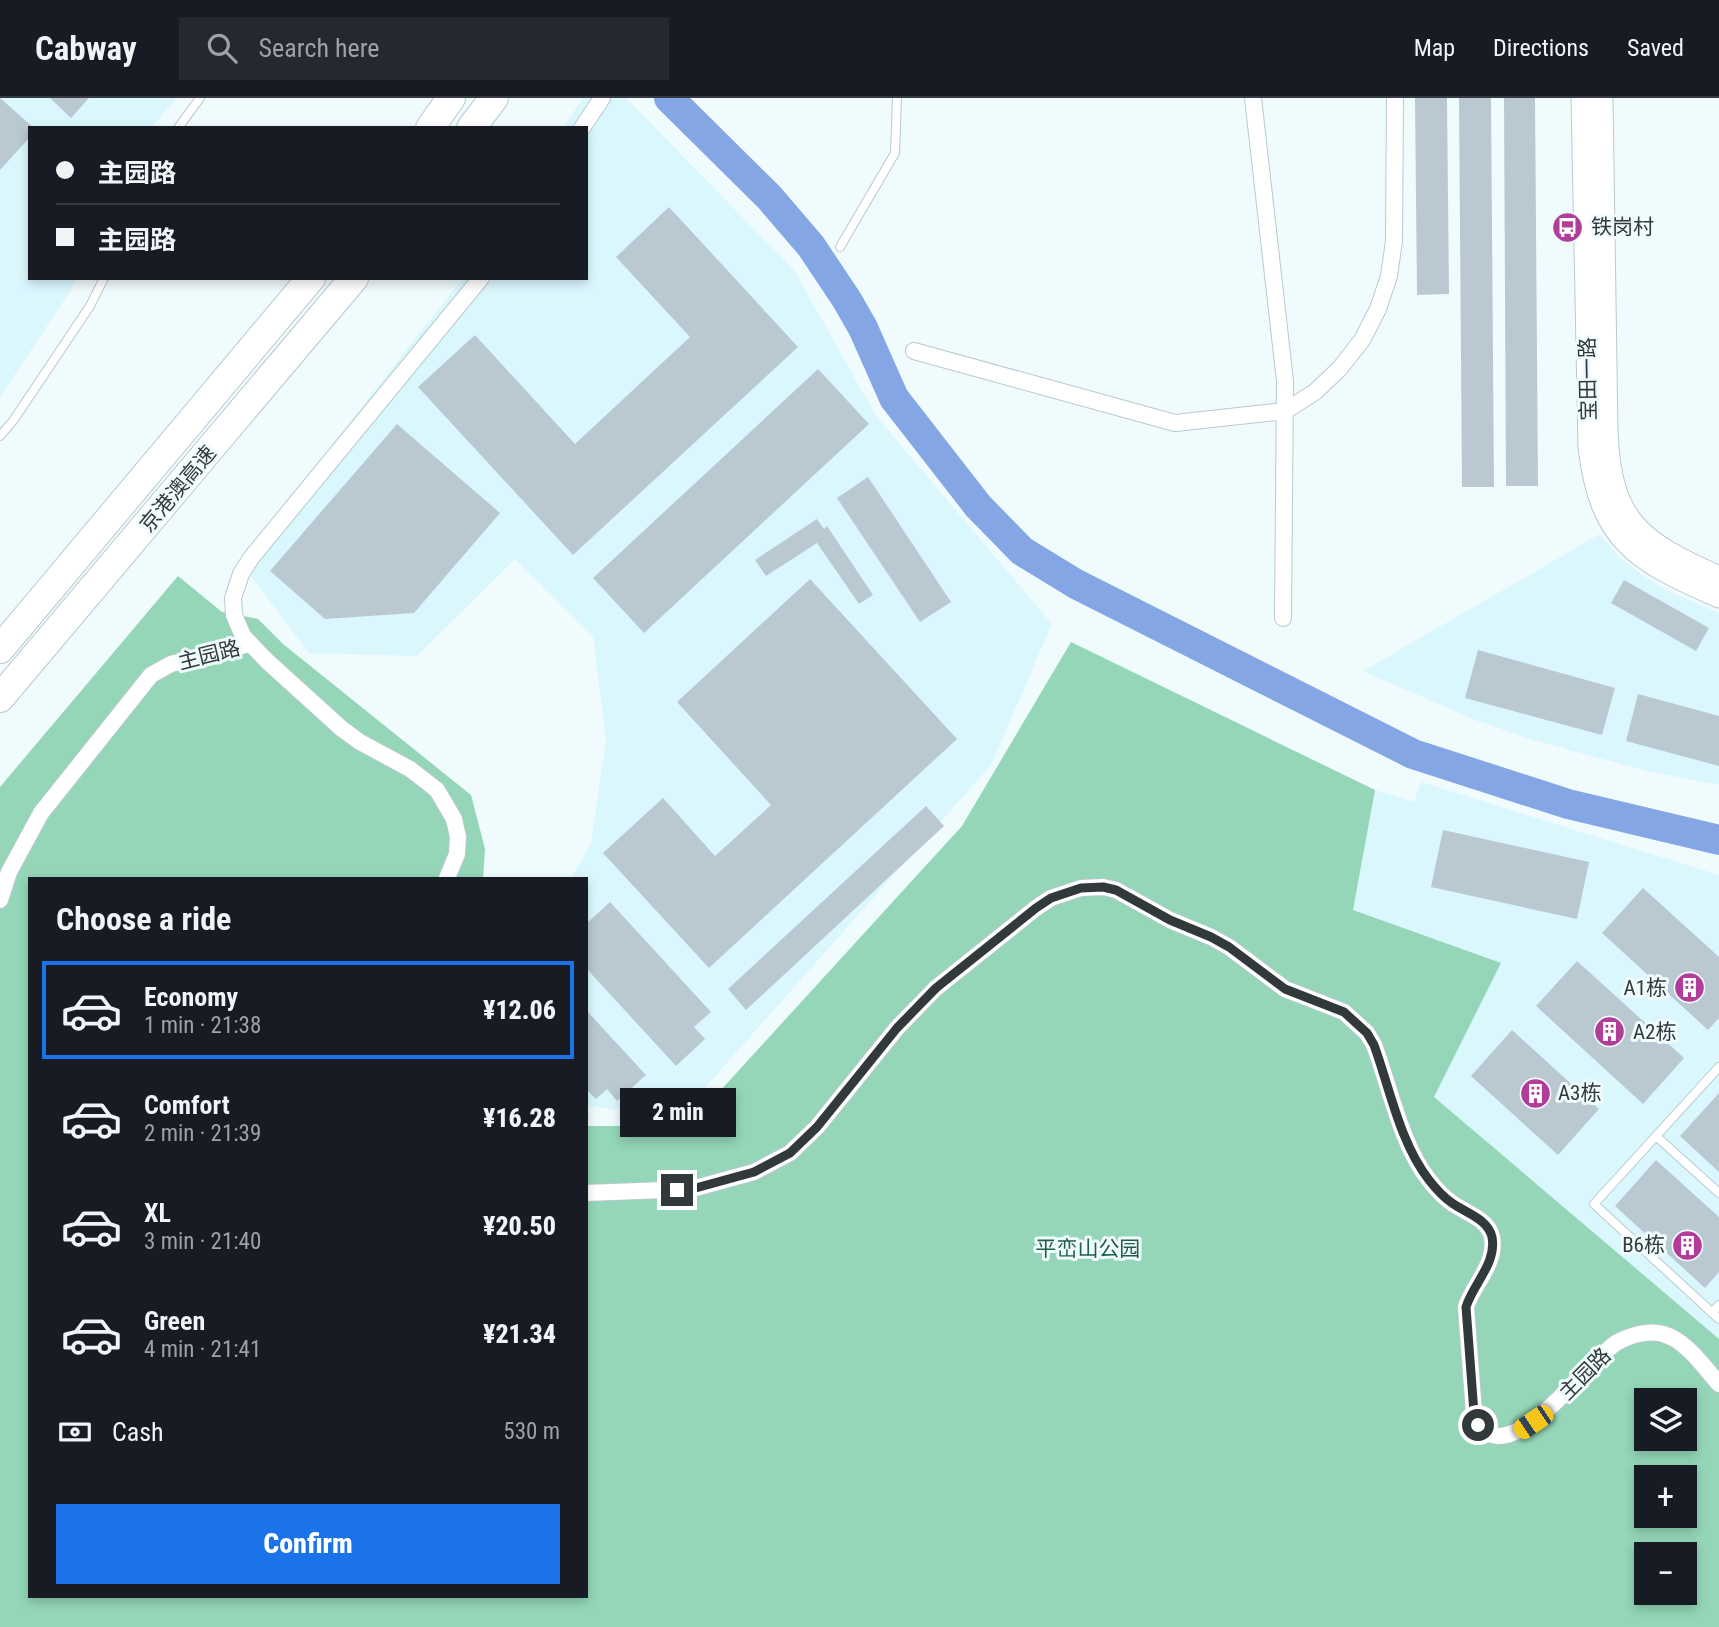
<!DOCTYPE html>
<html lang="en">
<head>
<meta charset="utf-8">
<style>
	body { margin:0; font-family:"Roboto Condensed","Noto Sans SC",sans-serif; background:#242831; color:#f1f3f6; height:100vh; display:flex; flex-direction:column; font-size:26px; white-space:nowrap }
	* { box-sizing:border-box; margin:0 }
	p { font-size:23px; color:#9ea1a6 }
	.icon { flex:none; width:38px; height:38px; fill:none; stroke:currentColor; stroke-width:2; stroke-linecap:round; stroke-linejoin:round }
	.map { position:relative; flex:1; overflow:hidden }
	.drawer { position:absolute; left:28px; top:779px; width:560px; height:721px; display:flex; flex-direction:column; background:#171b24; border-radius:0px; box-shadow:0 4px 10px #0003 }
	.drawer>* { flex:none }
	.top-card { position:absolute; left:28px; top:28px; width:560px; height:154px; border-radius:0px; box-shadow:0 4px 10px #0003; display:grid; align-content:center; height:154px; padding:0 28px; background:#171b24 }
	.fabs { position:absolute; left:1634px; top:1290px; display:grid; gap:14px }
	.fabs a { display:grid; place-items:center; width:63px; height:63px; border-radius:0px; background:#171b24; box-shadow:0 4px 10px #0003; font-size:35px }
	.end { position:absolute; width:32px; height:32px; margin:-16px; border:9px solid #32393b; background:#fff; box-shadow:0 0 0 4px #fff }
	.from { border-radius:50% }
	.bubble { position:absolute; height:49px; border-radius:0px; background:#171b24; box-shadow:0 4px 10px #0003; font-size:23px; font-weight:800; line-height:49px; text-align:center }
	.car { position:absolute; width:21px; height:42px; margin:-21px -10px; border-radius:9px; box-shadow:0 0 5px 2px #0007; background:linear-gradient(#f5c518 24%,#345 0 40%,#f5c518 0 76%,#345 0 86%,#f5c518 0) }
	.top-card b { display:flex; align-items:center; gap:24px; height:66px; font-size:26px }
	.top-card b+b { border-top:2px solid #363941 }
	.top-card i { width:18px; height:18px; background:#f1f3f6 }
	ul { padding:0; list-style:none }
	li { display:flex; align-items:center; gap:21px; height:98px; margin:0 14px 10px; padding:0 14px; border:4px solid transparent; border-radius:0px }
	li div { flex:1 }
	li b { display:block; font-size:26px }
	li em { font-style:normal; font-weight:800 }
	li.current { border-color:#1a73e8 }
	li>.icon { width:63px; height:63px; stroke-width:1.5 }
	h2 { padding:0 28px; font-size:32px; line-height:84px }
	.pay { display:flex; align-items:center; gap:18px; height:77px; padding:0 28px; font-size:26px }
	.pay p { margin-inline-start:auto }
	.action { display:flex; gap:14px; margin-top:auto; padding:14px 28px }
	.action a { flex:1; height:80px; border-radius:0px; background:#1a73e8; color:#fff; font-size:28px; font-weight:800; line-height:80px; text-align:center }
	header { display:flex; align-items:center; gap:42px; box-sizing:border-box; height:98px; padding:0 35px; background:#171b24; border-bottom:2px solid #363941 }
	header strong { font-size:33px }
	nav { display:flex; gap:38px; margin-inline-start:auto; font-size:24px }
	.search { width:490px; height:63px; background:#242831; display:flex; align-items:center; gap:18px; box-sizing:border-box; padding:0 24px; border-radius:0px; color:#9ea1a6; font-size:26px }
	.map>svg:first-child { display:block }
	.built { fill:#dbf7fe }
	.green { fill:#94d6b7; fill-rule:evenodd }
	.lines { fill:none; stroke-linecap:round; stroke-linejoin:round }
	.river { stroke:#85a6e4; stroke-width:30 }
	.building { fill:#bac8d2 }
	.lane-casing { stroke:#b8cace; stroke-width:10 }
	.street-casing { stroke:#b8cace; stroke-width:18 }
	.secondary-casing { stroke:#b8cace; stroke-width:23 }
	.highway-casing { stroke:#b8cace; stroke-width:30 }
	.lane { stroke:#fff; stroke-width:8 }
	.street { stroke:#fff; stroke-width:16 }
	.secondary { stroke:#fff; stroke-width:21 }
	.highway { stroke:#fff; stroke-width:28 }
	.route { stroke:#32393b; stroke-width:9 }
	.labels { text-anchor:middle; stroke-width:6; stroke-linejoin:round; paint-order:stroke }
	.poi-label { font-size:21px; fill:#32393b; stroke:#f0fbfe; text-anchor:start }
	.street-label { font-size:21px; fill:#32393b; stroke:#f0fbfe }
	.park-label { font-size:21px; fill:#216047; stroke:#f0fbfe }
</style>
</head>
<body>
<header>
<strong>Cabway</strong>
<div class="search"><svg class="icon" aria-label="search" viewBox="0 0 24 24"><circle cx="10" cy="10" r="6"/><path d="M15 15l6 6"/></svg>Search here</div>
<nav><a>Map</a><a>Directions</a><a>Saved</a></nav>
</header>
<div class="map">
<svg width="1719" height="1529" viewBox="0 0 1719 1529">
	<rect width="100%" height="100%" fill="#f0fbfe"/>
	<!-- built -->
	<path class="built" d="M0 0H177L151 30H30V180H76L69 195 0 299Z
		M583 0H626L794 172 876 318 1052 526 991 667 679 1019 586 1008V780H571L591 745 606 642 593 538 515 461 417 558 309 555 240 464 463 180H586V30H563Z
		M1600 436 1620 460 1642 477 1666 492 1719 515V687L1651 674 1533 642 1475 622 1363 573Z
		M1421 684 1719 777V1241L1433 999 1353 812 1375 692 1414 704Z"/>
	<!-- green -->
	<path class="green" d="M178 478 222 514 258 521 283 546 471 697 485 751 483 780H30V1498H586V1028H688L962 728 1071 544 1375 692 1353 812 1501 865 1434 999 1719 1241V1529H0V689ZM1647 1302H1685V1340H1647ZM1647 1379H1685V1418H1647ZM1647 1456H1685V1494H1647Z"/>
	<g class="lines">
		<!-- river -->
		<path class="river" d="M669 0 769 99 811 148 847 202 863 230 894 300 978 408 1022 453 1076 486 1413 656 1568 706 1719 742"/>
	</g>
	<!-- building -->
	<path class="building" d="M0 0 34 30H30V39L0 72Z
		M50 0H89L71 20Z
		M1415 0H1447L1449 196 1417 197Z
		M1459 0H1491L1494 389H1462Z
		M1504 0H1535L1538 388H1506Z
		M669 109 798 249 573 457 418 289 475 237 575 346 690 239 616 159Z
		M818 271 869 326 644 535 593 480Z
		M397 326 500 415 414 515 325 521 270 473Z
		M868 379 951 504 920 524 837 400Z
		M817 421 824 431 827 428 873 497 859 506 817 445 766 478 755 462Z
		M810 481 957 641 709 870 603 755 663 700 715 758 771 707 677 604Z
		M1624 482 1709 530 1696 553 1611 505Z
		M1478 552 1615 590 1602 637 1465 600Z
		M1638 596 1719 618V668L1626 643Z
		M926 708 944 728 746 912 728 891Z
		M1443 732 1589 764 1577 821 1431 789Z
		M1643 790 1719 859V920L1708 932 1602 835Z
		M610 804 711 914 694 929 705 941 676 968 586 870V826Z
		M1577 863 1684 960 1643 1006 1536 908Z
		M586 912 646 977 617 1003 607 991 596 1001 586 991Z
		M1512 932 1599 1011 1558 1057 1471 978Z
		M1719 995V1074L1680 1038Z
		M1656 1062 1719 1119V1174L1705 1190 1615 1108Z"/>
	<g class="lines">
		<defs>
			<path id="lane" d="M178 30 200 0
				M840 149 895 55 897 0
				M0 338 13 323 90 208 104 180
				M1719 969 1594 1106 1719 1221
				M1656 1038 1719 1095
				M1712 1215 1719 1207"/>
			<path id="street" d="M1253 0 1285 283 1283 520
				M582 30 602 0
				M914 253 1175 325 1285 313 1315 294 1340 270 1362 242 1378 211 1389 178 1394 143 1395 0
				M447 780 457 756 458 739 454 721 437 692 410 671 360 644 342 631 267 563 243 538 234 517 233 500 241 476 251 460 481 180
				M0 802 9 774 41 715 151 577 171 566 249 546
				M586 1095 692 1091 754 1074 790 1055 817 1029 897 930 936 890 1036 810 1051 800 1081 790 1103 789 1116 792 1170 822 1211 839 1229 849 1285 891 1344 914 1367 935 1374 947C1390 989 1401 1047 1429 1082 1436 1091 1443 1099 1452 1105 1466 1115 1488 1121 1492 1139 1497 1166 1473 1186 1466 1209L1474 1315C1499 1389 1589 1262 1616 1245 1630 1237 1648 1232 1663 1236 1686 1242 1704 1269 1719 1286"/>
			<path id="secondary" d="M1582 0 1589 349C1600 444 1637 463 1719 499
				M1602 0 1607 335C1611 425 1641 444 1719 479"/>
			<path id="highway" d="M430 30 451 0
				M471 30 494 0
				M0 551 311 180
				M0 600 354 180"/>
		</defs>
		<!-- lane casing -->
		<use href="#lane" class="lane-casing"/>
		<!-- street casing -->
		<use href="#street" class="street-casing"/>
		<!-- secondary casing -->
		<use href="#secondary" class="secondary-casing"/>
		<!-- highway casing -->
		<use href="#highway" class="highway-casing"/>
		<!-- lane -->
		<use href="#lane" class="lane"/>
		<!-- street -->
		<use href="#street" class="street"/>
		<!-- secondary -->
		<use href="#secondary" class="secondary"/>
		<!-- highway -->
		<use href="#highway" class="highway"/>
	</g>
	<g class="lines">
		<!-- route -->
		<path class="route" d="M677 1092 692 1091 754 1074 790 1055 817 1029 897 930 936 890 1036 810 1051 800 1081 790 1103 789 1116 792 1170 822 1211 839 1229 849 1285 891 1344 914 1367 935 1374 947C1390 991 1400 1045 1429 1082 1436 1091 1443 1099 1452 1105 1466 1115 1488 1121 1492 1139 1497 1165 1473 1186 1466 1209L1474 1315 1478 1327"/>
	</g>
	<!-- icons -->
	<defs>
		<symbol id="bus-disc" viewBox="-11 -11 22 22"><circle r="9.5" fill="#b03e99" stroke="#f0fbfe"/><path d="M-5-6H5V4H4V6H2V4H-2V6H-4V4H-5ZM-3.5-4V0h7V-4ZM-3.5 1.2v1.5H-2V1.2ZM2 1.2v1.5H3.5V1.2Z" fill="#fff"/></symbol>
		<symbol id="building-disc" viewBox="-11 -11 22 22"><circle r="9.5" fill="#b03e99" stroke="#f0fbfe"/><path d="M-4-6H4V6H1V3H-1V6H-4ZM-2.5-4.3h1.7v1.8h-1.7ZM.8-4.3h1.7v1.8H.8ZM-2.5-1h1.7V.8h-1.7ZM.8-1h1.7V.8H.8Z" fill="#fff"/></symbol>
	</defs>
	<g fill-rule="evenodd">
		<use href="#bus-disc" x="1550" y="112" width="35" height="35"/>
		<use href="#building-disc" x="1672" y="872" width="35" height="35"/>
		<use href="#building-disc" x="1592" y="916" width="35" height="35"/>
		<use href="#building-disc" x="1518" y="978" width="35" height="35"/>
		<use href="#building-disc" x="1670" y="1130" width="35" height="35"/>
	</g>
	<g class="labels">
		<!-- poi labels -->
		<g class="poi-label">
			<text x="1591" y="136">铁岗村</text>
			<text x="1667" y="897" text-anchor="end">A1栋</text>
			<text x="1633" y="941">A2栋</text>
			<text x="1558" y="1002">A3栋</text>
			<text x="1665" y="1154" text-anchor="end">B6栋</text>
		</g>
		<!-- street labels -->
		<g class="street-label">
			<text transform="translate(1588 281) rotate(-91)" y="7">宝田一路</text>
			<text transform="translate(178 391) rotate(-50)" y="7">京港澳高速</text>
			<text transform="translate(209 557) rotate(-14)" y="7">主园路</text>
			<text transform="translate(1585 1276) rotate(-45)" y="7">主园路</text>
		</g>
		<!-- park labels -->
		<g class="park-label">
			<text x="1088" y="1158">平峦山公园</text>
		</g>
	</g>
</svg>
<div class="fabs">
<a><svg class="icon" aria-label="layers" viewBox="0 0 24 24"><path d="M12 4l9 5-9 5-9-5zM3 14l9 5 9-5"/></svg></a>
<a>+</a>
<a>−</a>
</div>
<i class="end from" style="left:1478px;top:1327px"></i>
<i class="end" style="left:677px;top:1092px"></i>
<div class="bubble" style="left:620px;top:990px;width:116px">2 min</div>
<i class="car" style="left:1533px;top:1324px;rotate:236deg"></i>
<div class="top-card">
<b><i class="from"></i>主园路</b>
<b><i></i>主园路</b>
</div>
<section class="drawer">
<h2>Choose a ride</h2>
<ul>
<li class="current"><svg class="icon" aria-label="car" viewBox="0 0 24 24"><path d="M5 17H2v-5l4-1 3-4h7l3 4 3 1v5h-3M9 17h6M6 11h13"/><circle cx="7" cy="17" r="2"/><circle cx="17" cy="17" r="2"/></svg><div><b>Economy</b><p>1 min · 21:38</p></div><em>¥12.06</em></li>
<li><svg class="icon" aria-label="car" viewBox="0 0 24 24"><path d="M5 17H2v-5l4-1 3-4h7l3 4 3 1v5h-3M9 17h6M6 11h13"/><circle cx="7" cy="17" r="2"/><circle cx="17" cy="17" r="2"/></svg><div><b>Comfort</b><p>2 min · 21:39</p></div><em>¥16.28</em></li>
<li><svg class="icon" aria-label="car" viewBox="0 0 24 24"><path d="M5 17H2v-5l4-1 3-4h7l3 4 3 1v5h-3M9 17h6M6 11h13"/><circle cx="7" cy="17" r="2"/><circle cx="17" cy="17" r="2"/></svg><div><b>XL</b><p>3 min · 21:40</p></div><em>¥20.50</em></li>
<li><svg class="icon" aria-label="car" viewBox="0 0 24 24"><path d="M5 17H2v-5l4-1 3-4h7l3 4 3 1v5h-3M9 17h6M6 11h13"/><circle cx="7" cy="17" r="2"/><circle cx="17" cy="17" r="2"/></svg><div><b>Green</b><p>4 min · 21:41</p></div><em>¥21.34</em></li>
</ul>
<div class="pay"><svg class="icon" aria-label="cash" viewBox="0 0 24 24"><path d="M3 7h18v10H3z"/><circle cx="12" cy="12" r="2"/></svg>Cash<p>530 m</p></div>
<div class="action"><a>Confirm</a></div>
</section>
</div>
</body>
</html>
